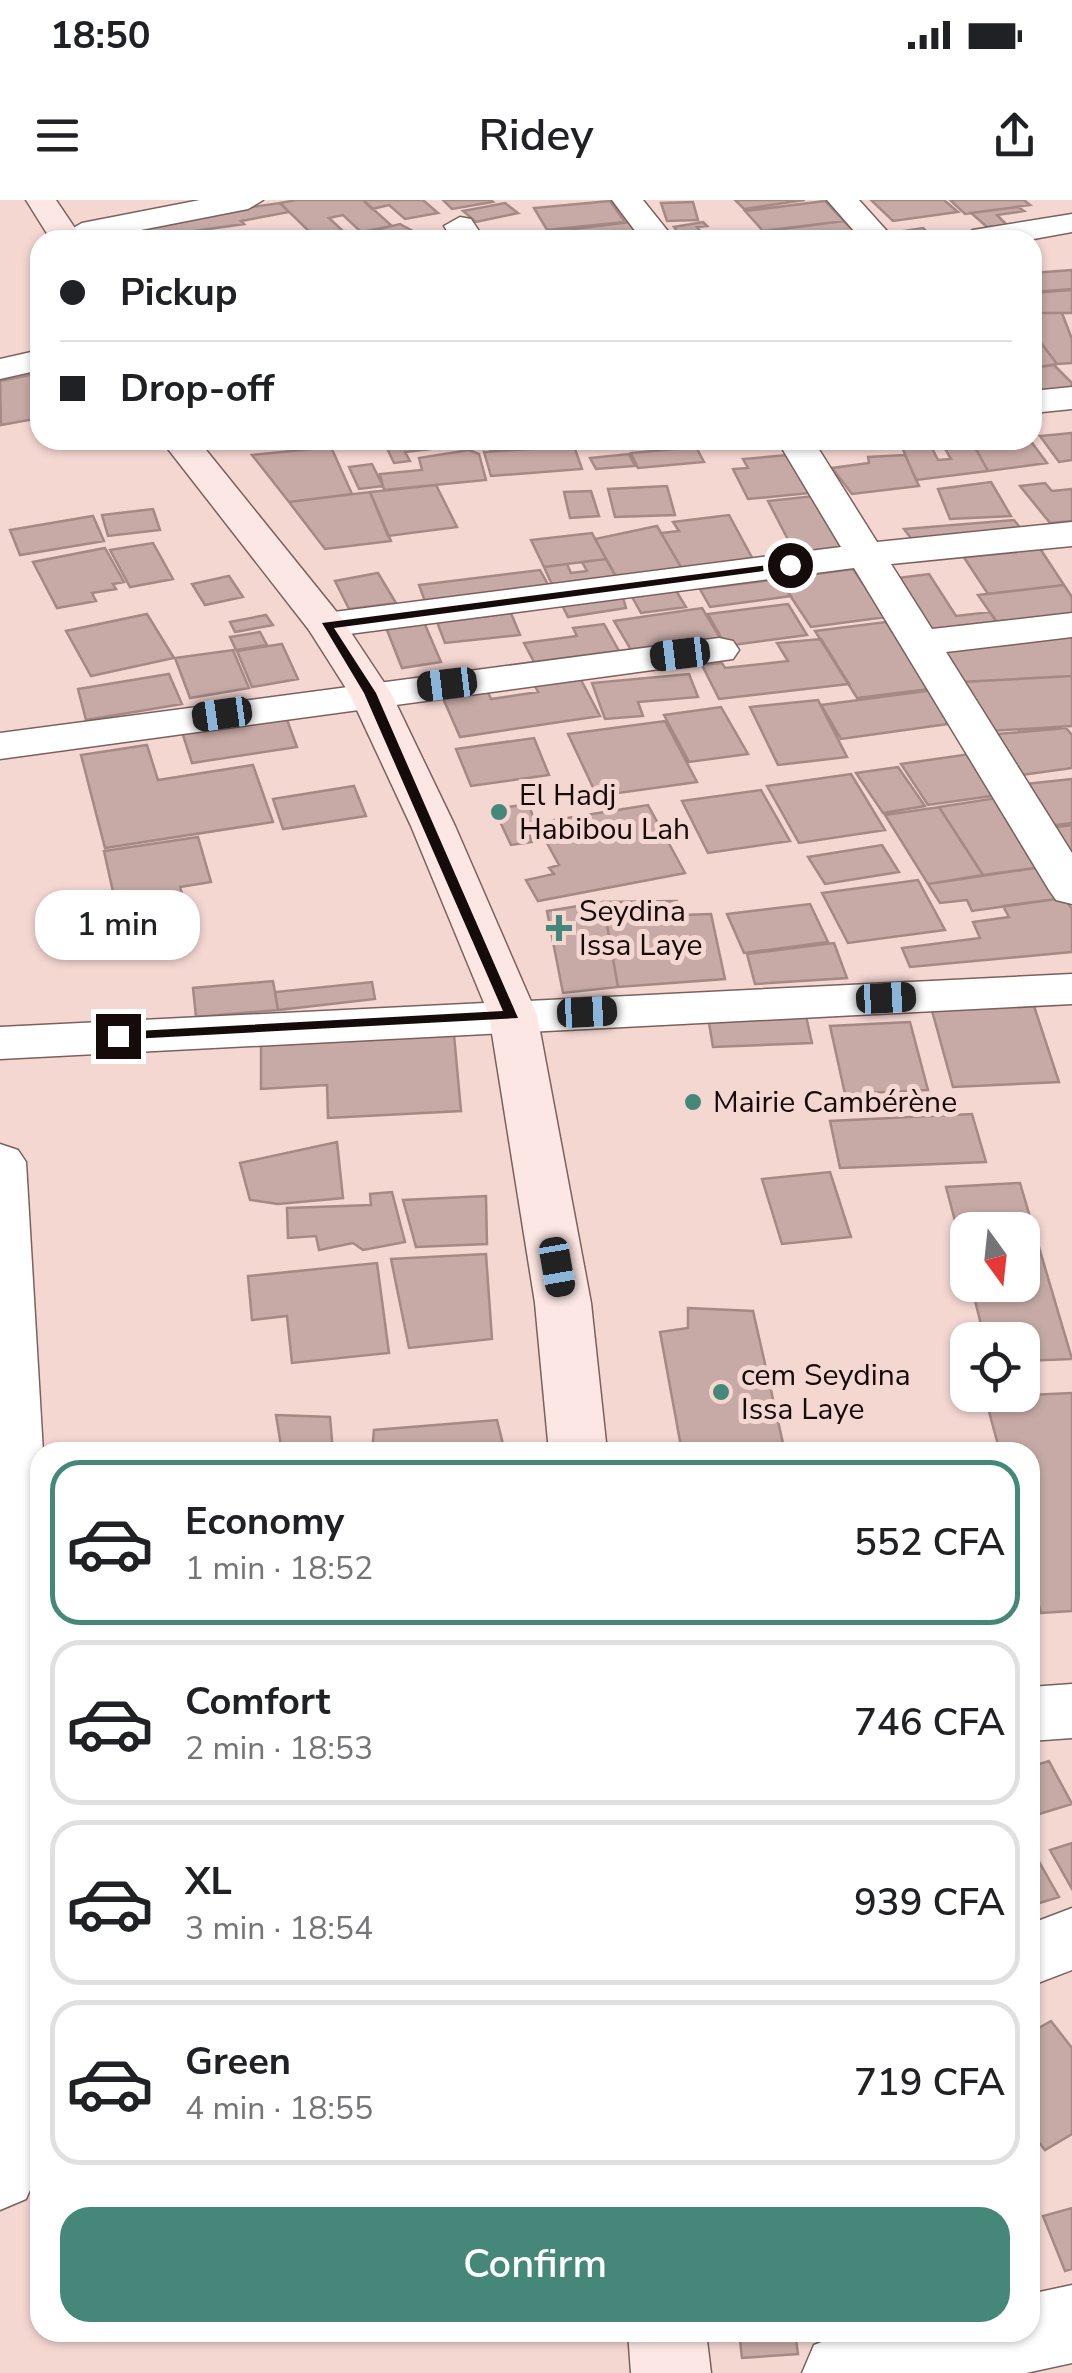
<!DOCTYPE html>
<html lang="en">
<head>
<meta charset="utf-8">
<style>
	body { margin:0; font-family:"Nunito Sans",sans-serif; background:#f2f2f2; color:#202124; height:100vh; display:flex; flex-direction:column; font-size:38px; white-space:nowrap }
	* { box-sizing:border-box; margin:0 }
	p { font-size:32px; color:#757577 }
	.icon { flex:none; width:55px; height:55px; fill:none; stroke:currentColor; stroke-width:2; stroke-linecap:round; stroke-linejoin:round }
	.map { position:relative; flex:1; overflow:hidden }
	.drawer { position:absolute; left:30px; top:1242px; width:1010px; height:900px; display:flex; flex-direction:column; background:#fff; border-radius:30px; box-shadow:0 2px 8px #0004 }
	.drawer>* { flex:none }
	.hud { position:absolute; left:30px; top:30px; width:1012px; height:220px; border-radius:30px; box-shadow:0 2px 8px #0004; display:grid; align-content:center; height:220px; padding:0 30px; background:#fff }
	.needle { width:65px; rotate:165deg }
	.controls { position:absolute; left:950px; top:1012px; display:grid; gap:20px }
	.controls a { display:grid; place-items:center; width:90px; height:90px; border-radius:20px; background:#fff; box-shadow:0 2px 8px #0004; font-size:50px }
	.end { position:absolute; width:45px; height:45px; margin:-22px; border:12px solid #150b0a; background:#fff; box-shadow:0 0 0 5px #fff }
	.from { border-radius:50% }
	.bubble { position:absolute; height:70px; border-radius:30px; background:#fff; box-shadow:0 2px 8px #0004; font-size:32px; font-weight:600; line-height:70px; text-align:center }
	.car { position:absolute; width:30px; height:60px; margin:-30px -15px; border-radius:12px; box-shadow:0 0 8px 2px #0007; background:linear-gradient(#222 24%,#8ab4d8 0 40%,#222 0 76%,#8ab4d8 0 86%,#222 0) }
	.hud b { display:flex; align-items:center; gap:35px; height:95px; font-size:38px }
	.hud b+b { border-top:2px solid #e0e0e0 }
	.hud i { width:25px; height:25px; background:#202124 }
	ul { padding:18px 0 0; list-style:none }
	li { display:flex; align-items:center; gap:30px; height:165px; margin:0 20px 15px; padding:0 10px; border:5px solid #e0e0e0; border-radius:30px }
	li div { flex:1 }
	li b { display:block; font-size:38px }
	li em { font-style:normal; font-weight:600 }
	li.active { border-color:#458879 }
	li>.icon { width:90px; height:90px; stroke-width:1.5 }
	.action { display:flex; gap:20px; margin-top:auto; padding:20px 30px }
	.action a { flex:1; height:115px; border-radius:30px; background:#458879; color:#fff; font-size:40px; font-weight:600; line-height:115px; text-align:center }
	.status { display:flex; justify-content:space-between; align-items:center; height:70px; padding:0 50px; background:#fff; direction:ltr }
	.status svg { height:28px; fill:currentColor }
	header { display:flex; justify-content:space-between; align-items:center; height:130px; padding:0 30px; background:#fff; font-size:45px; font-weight:600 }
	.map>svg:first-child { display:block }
	.building { fill:#c7aaa6; stroke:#a58985; stroke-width:2.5 }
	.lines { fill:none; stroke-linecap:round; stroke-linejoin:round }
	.minor-casing { stroke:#7b615d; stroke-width:3 }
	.tertiary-casing { stroke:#7b615d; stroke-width:3 }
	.secondary-casing { stroke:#7b615d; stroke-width:3 }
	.minor { fill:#fff; fill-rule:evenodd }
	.tertiary { fill:#fff; fill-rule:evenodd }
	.secondary { fill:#fde7e4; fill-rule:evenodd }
	.route { fill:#150b0a }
	.poi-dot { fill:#458879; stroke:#f5d7d2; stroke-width:4 }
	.labels { text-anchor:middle; stroke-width:10; stroke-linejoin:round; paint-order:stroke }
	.poi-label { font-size:30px; fill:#150b0a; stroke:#f5d7d2; text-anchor:start }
</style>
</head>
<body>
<div class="status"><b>18:50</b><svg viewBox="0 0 49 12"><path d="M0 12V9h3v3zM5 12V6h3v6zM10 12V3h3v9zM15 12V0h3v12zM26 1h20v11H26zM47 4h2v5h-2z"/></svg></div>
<header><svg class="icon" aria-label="menu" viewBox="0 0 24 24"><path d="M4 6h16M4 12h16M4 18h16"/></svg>Ridey<svg class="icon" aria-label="share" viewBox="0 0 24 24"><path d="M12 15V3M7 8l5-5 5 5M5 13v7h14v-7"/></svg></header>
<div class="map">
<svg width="1072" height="2173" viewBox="0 0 1072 2173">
	<rect width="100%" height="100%" fill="#f5d7d2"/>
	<!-- building -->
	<path class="building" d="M296 0H363L392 26 361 32 343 15 329 18 344 32 335 34 340 40H318L280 3Z
		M363 0H423L438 13 405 19 389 5 372 9Z
		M443 0H491L493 2 452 9Z
		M735 0H805L744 9Z
		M871 0H944L958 12 893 21Z
		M950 0H1024L1030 5 965 14Z
		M610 1 625 22 547 30 534 8Z
		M825 1 844 21 763 31 745 11Z
		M693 2 698 20 667 21 661 3Z
		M280 3 289 12 241 21 244 24 152 37 144 29 192 20 188 16Z
		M505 3 518 13 476 22 463 11Z
		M1018 7 1024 11 997 15 1007 25 987 27 971 13Z
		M844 21 863 40H766L758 32Z
		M631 22 644 40H546L541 33Z
		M703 22 707 26 697 27 701 32 680 35 674 27Z
		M400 24 418 34 387 40 339 39Z
		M923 28 932 37 891 40 884 34Z
		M1072 70V89L1032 92V73Z
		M1072 90V113H1032V93Z
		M1032 113H1062L1072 139V163L1057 164 1032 131Z
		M1032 140H1039L1057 164 1032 168Z
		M1054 165 1072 183V190L1032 193V168Z
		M40 173V218L1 225 0 181Z
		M1072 233V260L1059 262 1040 236Z
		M383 240H427L431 249 405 252 410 261 394 263Z
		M486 240H524L527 247 490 250Z
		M899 240H928L938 260 951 259 940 240H971L988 271 916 280Z
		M971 240H1030L1047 263 988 271Z
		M574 246 582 269 491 276 484 252Z
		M331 247 352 294 289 302 252 255Z
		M696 247 704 262 638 268 631 253Z
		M469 250 479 254 486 280 384 290 380 274 422 270 419 258Z
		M629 254 635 266 596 269 590 258Z
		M788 255 810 293 748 299 733 269 748 268 743 259Z
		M905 255 919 286 852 294 832 268 869 263 868 257Z
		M372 264 383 286 359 289 349 267Z
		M991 282 1011 316 950 319 938 289Z
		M1045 283 1052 291 1072 289V321L1050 323 1020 286Z
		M436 285 457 327 388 336 370 292Z
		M667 286 675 315 615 317 608 289Z
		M591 291 599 316 570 318 564 292Z
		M370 292 391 341 325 349 289 302Z
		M814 296 845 352 797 357 768 301Z
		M153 309 160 330 108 336 102 315Z
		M729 315 756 365 685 374 661 333 679 331 673 322Z
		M93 316 104 341 20 355 10 330Z
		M1014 320 1022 330 916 345 904 329Z
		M657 326 685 374 621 385 595 339Z
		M592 333 606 359 544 367 531 340Z
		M153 343 173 379 130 387 110 350Z
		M1039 347 1064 385 988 394 963 356Z
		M105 348 124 382 113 384 116 389 92 393 96 401 57 408 33 362Z
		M606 359 618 381 554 389 544 367 567 364 571 373 587 371 582 362Z
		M853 369 886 417 811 427 779 379Z
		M540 370 550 388 426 404 419 385Z
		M378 373 396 403 349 409 335 381Z
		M929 374 956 416 990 412 1000 426 934 434 898 378Z
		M229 376 243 397 205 405 192 384Z
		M779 379 791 396 710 407 700 389Z
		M1064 385 1072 397V422L1002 430 978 395Z
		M675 389 686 407 641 413 631 395Z
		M623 398 626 408 568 417 561 403Z
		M788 404 807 435 726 446 708 414Z
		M702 408 722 441 634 455 614 421Z
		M511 413 520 435 445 443 437 422Z
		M147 414 174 458 91 476 66 431Z
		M266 415 273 425 235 432 230 422Z
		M423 420 441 462 402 468 385 425Z
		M886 422 930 489 857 498 815 431Z
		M604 424 619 451 535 464 524 443 577 436 573 428Z
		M260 432 267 445 236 450 230 437Z
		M1072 433V476L962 482 942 447Z
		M821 439 849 484 719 499 702 465 722 463 725 468 788 461 777 443Z
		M282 444 298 479 252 487 237 451Z
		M233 450 249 488 190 498 175 458Z
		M169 474 182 504 86 520 78 489Z
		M689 474 698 497 638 502 643 516 605 519 592 483Z
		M1072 476V526L990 531 962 482Z
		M580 478 600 516 460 537 442 496 487 490 491 499 538 492 534 484Z
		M933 490 955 523 841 539 821 505Z
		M818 500 847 557 778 565 750 507Z
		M721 507 748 554 689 562 664 515Z
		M286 517 297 547 192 563 182 532Z
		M665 521 697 582 597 596 568 534Z
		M1066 528 1072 535V568L1015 576 986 535Z
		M534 538 549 575 471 586 456 549Z
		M147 545 158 580 253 565 273 622 105 648 81 555Z
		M970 554 999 595 928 605 901 564Z
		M898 567 925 606 883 613 856 573Z
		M851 574 885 630 799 643 767 586Z
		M1072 579V623L1039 627 1015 585Z
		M354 586 366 616 283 629 273 599Z
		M761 590 790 641 708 653 682 601Z
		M1003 597 1042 667 983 675 939 607Z
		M528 604 536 623 525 624 532 642 511 645 494 609Z
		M648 605 685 673 538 701 526 680 554 674 549 668 559 665 536 623Z
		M939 607 983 675 928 684 885 615Z
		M1072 625V654L1051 628Z
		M198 637 211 682 180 687 184 700 117 710 104 651Z
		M882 645 899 672 825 684 808 657Z
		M1042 667 1064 698 972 711 967 700 940 703 928 684Z
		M918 680 945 730 848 743 822 693Z
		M1064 698 1072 709V752L910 767 902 748 980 738 973 722 1009 717 1003 706Z
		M677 701 680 715 711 714 725 779 618 787 603 702Z
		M603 702 618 787 563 793 547 711Z
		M810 704 828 742 744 753 727 714Z
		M834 743 847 778 755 784 747 754Z
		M273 781 278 810 196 817 193 788Z
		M372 782 375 799 278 810 275 792Z
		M1033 803 1059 882 953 887 931 807Z
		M804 807 812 843 713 847 707 811Z
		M910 822 928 890 845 894 830 826Z
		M453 824 461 911 328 918 327 885 261 889V834Z
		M972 914 986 962 840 968 830 921Z
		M337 942 343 998 278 1004 250 1000 240 963Z
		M830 972 851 1037 782 1044 762 979Z
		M1020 983 1072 1159 1022 1161V1140H985L971 1085H1022V1030H968V1070L946 987Z
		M392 992 405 1042 363 1050 353 1043 319 1050 316 1036 288 1038 287 1008 371 1005 370 994Z
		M486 996 487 1044 416 1047 403 1000Z
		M486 1054 492 1139 409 1148 391 1059Z
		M377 1063 389 1153 292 1163 287 1116 252 1120 248 1076Z
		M688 1108 753 1111 785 1252H682L660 1132 688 1128Z
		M1072 1193V1411L1041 1413 1030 1372V1252H1000L985 1197Z
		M276 1215 330 1217 333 1252H282Z
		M497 1220 505 1252H372L374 1230Z
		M1049 1561 1072 1604 1036 1615 1030 1605V1567Z
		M1072 1643V1689L1050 1650Z
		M1037 1658 1059 1697 1030 1706V1660Z
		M1051 1821 1072 1848V1934L1045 1950 1030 1931V1833Z
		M1072 2008V2069L1065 2071 1043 2016Z
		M739 2132H795L798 2154 742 2158Z"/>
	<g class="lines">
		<defs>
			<path id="minor" d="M612 0H643L675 40H642Z
				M827 0H859L895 40H862Z
				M1072 14V32L1028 40H957L973 30Z
				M460 17 471 19 485 40H453L444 26Z
				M40 150V170L0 179V159Z
				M1072 187V209L1032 213V191Z
				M777 240H813L877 342 1072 322V346L891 364 932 429 1072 413V437L946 452 1072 653V704L1056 700 1049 690 854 368 326 437 312 434 306 425 312 416 326 413 841 347Z
				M719 438 733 441 739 450 733 459 0 559V533Z
				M1072 774V804L0 859V827Z
				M0 944 18 950 26 962 43 1252 37 1974 26 1999 0 2010Z
				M1072 1484V1538L1030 1541V1487Z
				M1072 1708V1770L1030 1786V1724Z
				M1072 2085V2163L1026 2173H802L814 2145 847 2132H1030V2094Z"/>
			<path id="tertiary" d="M200 0H263L248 9 90 40 71 39 66 32 82 23Z"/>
			<path id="secondary" d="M26 0H56L83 40H51Z
				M161 240H198L340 416 391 493 455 626 537 815 591 1103 607 1252H549L535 1103 489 815 411 626 349 493 309 430Z
				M628 2132H706L711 2173H631Z"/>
		</defs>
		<!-- minor casing -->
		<use href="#minor" class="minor-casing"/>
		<!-- tertiary casing -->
		<use href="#tertiary" class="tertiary-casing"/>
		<!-- secondary casing -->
		<use href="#secondary" class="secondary-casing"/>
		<!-- minor -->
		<use href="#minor" class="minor"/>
		<!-- tertiary -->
		<use href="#tertiary" class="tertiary"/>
		<!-- secondary -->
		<use href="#secondary" class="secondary"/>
	</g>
	<!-- route -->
	<path class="route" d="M790 362 794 367 334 428 376 493 518 818 113 840 111 836 118 832 503 811 364 493 322 423Z"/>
	<!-- markers -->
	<g class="poi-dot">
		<circle cx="499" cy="612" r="10"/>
		<path d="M554 713h10v10h10v10h-10v10h-10v-10h-10v-10h10z"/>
		<circle cx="693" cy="902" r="10"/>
		<circle cx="721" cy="1192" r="10"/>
	</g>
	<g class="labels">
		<!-- poi labels -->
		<g class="poi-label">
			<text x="519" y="605">El Hadj<tspan x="519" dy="34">Habibou Lah</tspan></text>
			<text x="579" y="721">Seydina<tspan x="579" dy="34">Issa Laye</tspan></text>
			<text x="713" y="912">Mairie Cambérène</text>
			<text x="741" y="1185">cem Seydina<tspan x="741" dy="34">Issa Laye</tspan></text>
		</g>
	</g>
</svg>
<div class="controls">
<a><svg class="needle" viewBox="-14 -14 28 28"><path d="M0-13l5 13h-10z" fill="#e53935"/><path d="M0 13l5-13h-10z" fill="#757577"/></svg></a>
<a><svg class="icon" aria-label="locate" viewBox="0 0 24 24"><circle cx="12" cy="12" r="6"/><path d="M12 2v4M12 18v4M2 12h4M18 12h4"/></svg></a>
</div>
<i class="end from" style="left:790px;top:365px"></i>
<i class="end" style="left:118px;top:836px"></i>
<div class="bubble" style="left:35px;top:690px;width:165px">1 min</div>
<i class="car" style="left:680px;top:454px;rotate:263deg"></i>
<i class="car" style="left:447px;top:484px;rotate:263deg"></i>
<i class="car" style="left:222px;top:514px;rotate:262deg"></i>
<i class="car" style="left:886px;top:798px;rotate:87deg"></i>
<i class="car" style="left:587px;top:812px;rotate:87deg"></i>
<i class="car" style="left:557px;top:1067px;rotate:170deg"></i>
<div class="hud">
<b><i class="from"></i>Pickup</b>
<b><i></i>Drop-off</b>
</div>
<section class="drawer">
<ul>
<li class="active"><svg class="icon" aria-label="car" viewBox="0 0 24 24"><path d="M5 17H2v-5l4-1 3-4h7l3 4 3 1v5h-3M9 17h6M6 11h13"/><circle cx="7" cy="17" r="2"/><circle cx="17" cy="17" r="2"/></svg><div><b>Economy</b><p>1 min · 18:52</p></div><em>552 CFA</em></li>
<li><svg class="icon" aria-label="car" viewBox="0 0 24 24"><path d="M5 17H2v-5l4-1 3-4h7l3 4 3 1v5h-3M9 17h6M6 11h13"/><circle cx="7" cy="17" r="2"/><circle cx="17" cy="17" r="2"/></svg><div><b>Comfort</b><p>2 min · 18:53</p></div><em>746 CFA</em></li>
<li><svg class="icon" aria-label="car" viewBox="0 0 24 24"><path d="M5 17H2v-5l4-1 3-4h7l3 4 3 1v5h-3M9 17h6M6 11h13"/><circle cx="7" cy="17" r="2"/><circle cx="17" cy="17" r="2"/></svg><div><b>XL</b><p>3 min · 18:54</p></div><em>939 CFA</em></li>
<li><svg class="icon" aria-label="car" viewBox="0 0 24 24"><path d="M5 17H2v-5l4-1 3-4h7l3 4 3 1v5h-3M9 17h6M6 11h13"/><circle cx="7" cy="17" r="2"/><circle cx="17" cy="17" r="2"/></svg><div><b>Green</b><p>4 min · 18:55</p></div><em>719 CFA</em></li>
</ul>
<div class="action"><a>Confirm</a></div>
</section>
</div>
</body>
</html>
